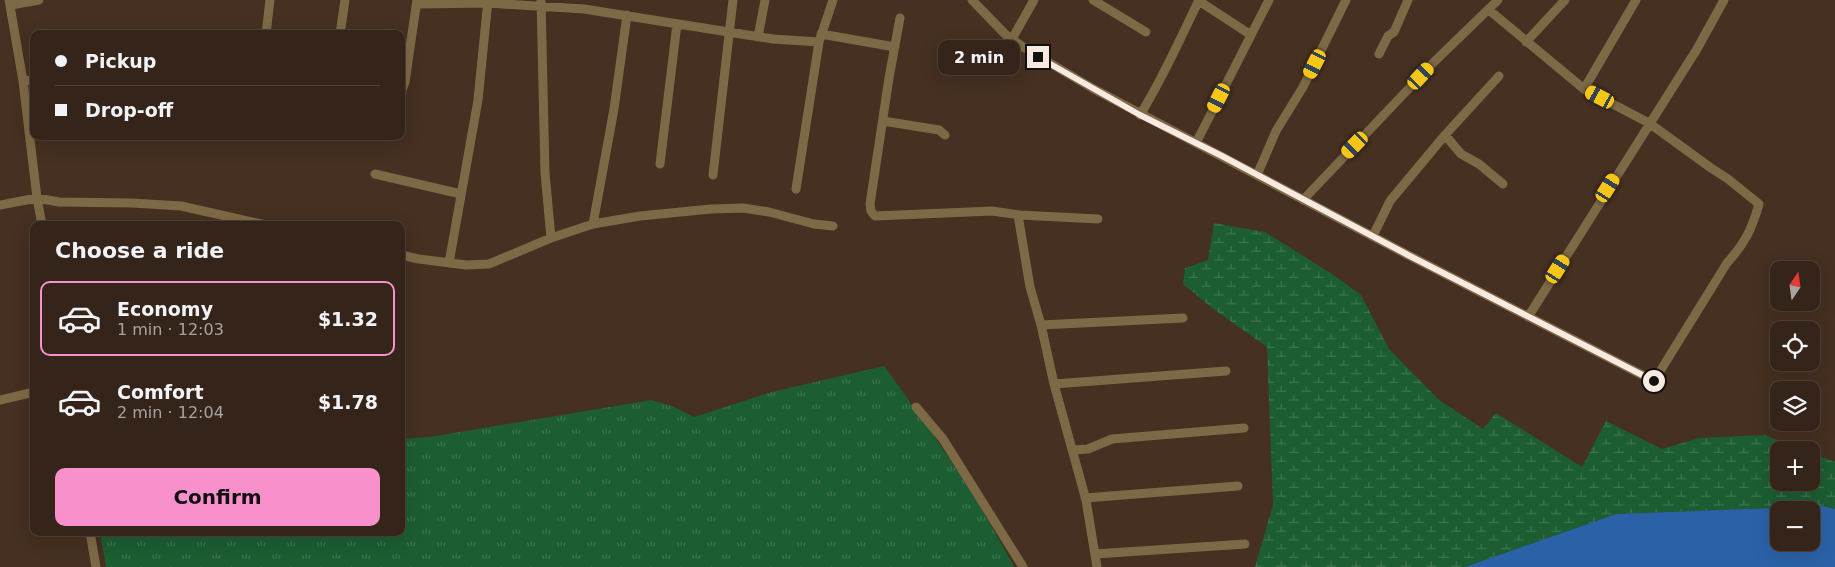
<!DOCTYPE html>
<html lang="en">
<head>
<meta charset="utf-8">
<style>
	body { margin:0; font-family:"DejaVu Sans",sans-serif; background:#3c2c22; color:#f1f3f6; height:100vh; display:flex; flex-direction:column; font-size:19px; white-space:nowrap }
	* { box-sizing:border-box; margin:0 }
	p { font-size:16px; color:#a9a4a2 }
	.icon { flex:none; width:28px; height:28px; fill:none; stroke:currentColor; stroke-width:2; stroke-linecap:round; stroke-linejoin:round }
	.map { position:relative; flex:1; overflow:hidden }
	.drawer { position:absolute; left:30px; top:221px; width:375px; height:315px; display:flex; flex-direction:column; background:#342419; border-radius:10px; box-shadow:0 5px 20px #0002,0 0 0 1px #4e4138 }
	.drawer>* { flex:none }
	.guide { position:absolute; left:30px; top:30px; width:375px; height:110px; border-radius:10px; box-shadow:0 5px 20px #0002,0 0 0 1px #4e4138; display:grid; align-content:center; height:110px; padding:0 25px; background:#342419 }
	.needle { width:32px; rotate:13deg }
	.fabs { position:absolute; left:1770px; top:261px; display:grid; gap:10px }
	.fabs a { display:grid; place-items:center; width:50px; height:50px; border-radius:10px; background:#342419; box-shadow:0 5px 20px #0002,0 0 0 1px #4e4138; font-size:25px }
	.end { position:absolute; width:22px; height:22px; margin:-11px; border:6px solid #f8eae0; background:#111; box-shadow:0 0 0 2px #111 }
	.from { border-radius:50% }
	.bubble { position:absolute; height:35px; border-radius:10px; background:#342419; box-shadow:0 5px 20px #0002,0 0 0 1px #4e4138; font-size:16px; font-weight:700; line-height:35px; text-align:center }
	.car { position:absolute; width:15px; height:30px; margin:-15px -8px; border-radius:6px; box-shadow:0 0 4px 1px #0007; background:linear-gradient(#f5c518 24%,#345 0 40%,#f5c518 0 76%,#345 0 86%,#f5c518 0) }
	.guide b { display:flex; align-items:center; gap:18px; height:48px; font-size:19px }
	.guide b+b { border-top:1px solid #4e4138 }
	.guide i { width:12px; height:12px; background:#f1f3f6 }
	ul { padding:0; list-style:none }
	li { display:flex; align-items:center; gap:15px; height:75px; margin:0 10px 8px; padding:0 15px; border:2px solid transparent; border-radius:10px }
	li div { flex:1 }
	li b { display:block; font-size:19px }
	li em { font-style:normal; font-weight:700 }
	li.current { border-color:#f890cb }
	li>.icon { width:45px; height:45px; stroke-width:1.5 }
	h2 { padding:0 25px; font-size:22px; line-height:60px }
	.cta { display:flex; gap:10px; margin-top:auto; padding:10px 25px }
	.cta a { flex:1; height:58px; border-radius:10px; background:#f890cb; color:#111; font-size:20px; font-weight:700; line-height:58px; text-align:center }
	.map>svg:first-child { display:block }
	.grass { fill:url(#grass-tufts) }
	.wetland { fill:url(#wetland-marsh) }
	.water { fill:#2b62a7; fill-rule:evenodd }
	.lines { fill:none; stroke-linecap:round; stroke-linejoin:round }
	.minor { stroke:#7e6946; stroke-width:9 }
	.route { stroke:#f8eae0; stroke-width:6 }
</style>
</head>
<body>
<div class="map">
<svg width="1835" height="567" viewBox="0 0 1835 567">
	<defs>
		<pattern id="grass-tufts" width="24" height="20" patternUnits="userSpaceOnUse" patternTransform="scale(1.25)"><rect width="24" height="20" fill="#1c5d32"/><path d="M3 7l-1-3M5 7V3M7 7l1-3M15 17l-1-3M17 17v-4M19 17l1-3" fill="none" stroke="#3e744f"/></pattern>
		<pattern id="wetland-marsh" width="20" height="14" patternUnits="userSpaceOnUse" patternTransform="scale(1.25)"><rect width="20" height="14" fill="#1c5d32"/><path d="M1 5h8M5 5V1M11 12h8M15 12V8" fill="none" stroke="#3e744f"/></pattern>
	</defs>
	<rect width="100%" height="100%" fill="#453021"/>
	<!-- grass -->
	<path class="grass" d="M884 366C931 430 977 496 1014 567H106L100 533 401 532V439L430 437 651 400 672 406 694 417 772 392Z"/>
	<!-- wetland -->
	<path class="wetland" d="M1214 223 1265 232 1332 274 1361 295 1389 349 1439 400 1483 429 1496 413 1582 467 1606 421 1662 449 1699 438 1765 435 1803 450H1779V482H1811V453L1835 462V509L1823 506 1616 514 1465 567H1255L1273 505 1267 347 1212 308 1183 284 1185 268 1208 260Z"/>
	<!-- water -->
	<path class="water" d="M1823 506 1835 509V567H1465L1616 514ZM1779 510H1811V542H1779Z"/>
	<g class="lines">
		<!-- minor -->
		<path class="minor" d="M9 0 23 81 37 198 42 225
			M541 0 545 173 551 238
			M972 0 1006 35 1023 47 1092 88 1408 255 1654 381 1727 263C1745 243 1752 229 1759 204L1728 179 1711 168 1649 123 1584 89 1489 10
			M1093 0 1146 32
			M1199 1 1251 35
			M417 4 488 3 584 9 773 39 819 42
			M11 5 39 0
			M900 18 889 78 870 204 871 211 875 216 992 211 1020 215 1098 219
			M266 34 270 0
			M340 34 345 0
			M821 34 895 47
			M758 37 765 0
			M1012 39 1034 0
			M1526 42 1565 0
			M1379 54 1388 36 1394 32 1408 0
			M23 81 34 80
			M1584 89 1636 0
			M401 92 405 82 417 0
			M1140 115C1163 78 1180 39 1199 0
			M883 121 939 130 945 135
			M1445 135 1461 154 1479 164 1503 184
			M1196 143 1269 0
			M660 164 677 24
			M375 174 461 194
			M713 175 733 0
			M1257 175 1276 131 1303 87 1346 0
			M796 189 819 42 833 0
			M1303 200 1434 62 1498 0
			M0 205 37 198 59 202 132 203 181 206 266 225
			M1018 215 1030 287 1041 325 1054 384 1086 500 1097 567
			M593 224 614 109 627 15
			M1373 236 1390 201 1445 135 1499 76
			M401 255 419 259 466 265 489 264 551 238 593 224 640 216 711 209 743 208 769 212 814 224 833 226
			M449 263 478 100 488 0
			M1528 317 1697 49 1724 0
			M1041 325 1183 318
			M1054 384 1226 371
			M0 400 34 392
			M916 407 943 439 1023 567
			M1073 450 1088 449 1112 439 1244 428
			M1085 498 1238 486
			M90 532 96 567
			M1095 554 1245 544"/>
	</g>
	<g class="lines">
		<!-- route -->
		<path class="route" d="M1038 57 1140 115 1222 156 1408 255 1654 381"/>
	</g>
</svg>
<div class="fabs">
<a><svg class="needle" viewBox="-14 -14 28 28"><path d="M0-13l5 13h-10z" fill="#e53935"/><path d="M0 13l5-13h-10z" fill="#a9a4a2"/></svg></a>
<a><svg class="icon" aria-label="locate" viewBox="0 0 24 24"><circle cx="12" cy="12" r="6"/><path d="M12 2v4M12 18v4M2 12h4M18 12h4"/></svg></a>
<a><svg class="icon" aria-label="layers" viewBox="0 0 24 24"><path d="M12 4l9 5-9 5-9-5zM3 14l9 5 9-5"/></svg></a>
<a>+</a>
<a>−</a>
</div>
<i class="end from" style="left:1654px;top:381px"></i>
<i class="end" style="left:1038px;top:57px"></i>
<div class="bubble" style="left:938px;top:40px;width:82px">2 min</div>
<i class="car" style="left:1315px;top:64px;rotate:207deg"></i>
<i class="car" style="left:1421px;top:76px;rotate:43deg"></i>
<i class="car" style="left:1600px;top:97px;rotate:298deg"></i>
<i class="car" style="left:1219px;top:98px;rotate:207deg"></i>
<i class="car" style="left:1355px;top:145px;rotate:224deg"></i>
<i class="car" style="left:1608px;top:188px;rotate:32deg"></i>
<i class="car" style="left:1558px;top:269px;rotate:32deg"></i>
<div class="guide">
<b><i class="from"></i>Pickup</b>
<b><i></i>Drop-off</b>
</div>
<section class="drawer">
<h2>Choose a ride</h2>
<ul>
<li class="current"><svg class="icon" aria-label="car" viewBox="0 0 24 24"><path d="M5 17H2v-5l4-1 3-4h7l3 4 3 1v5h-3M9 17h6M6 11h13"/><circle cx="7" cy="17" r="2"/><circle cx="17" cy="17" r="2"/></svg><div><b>Economy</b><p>1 min · 12:03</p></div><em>$1.32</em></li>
<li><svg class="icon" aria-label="car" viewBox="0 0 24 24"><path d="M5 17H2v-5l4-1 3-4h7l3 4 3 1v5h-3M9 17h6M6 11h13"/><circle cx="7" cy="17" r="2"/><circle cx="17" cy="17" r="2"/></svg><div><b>Comfort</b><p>2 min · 12:04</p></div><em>$1.78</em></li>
</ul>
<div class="cta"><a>Confirm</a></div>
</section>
</div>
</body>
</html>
